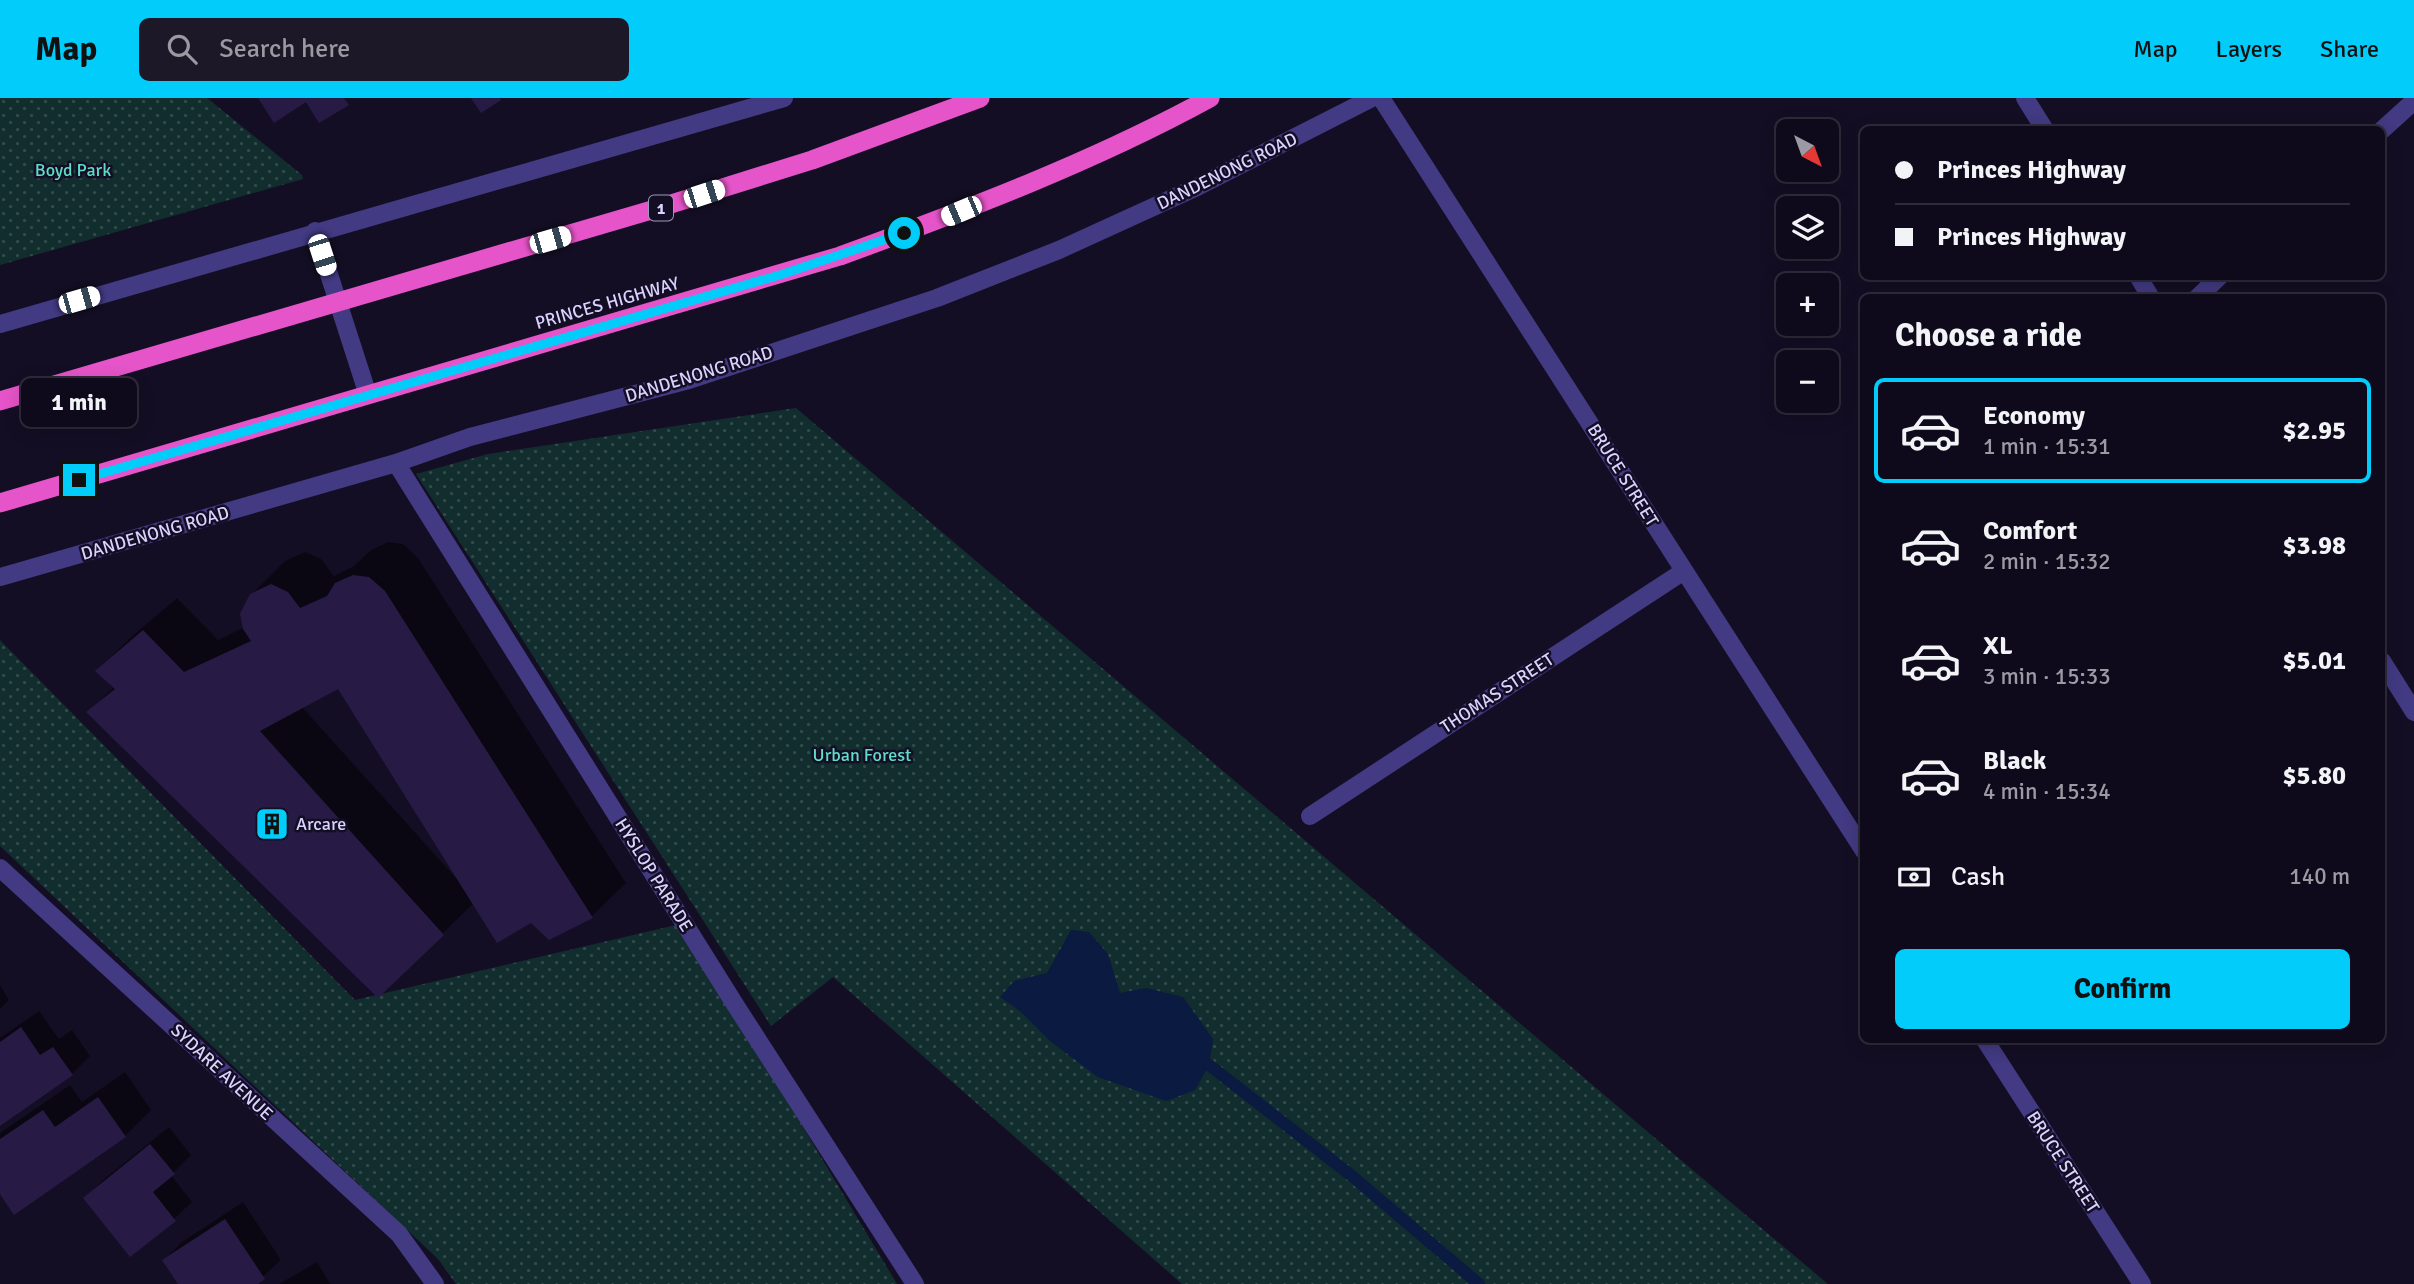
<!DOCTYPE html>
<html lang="en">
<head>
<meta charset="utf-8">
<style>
	body { margin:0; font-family:Signika,sans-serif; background:#1d1828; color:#f1f3f6; height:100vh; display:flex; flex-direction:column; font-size:26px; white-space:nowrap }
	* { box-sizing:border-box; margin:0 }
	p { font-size:23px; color:#9b9aa3 }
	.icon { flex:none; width:38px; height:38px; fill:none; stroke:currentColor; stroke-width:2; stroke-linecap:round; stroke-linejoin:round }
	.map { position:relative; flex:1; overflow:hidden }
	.sheet { position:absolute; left:1860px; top:196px; width:525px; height:749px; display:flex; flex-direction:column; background:#0f0a1b; border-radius:10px; box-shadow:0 4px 18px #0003,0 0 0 2px #2f2b3a }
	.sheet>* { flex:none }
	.top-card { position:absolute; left:1860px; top:28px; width:525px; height:154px; border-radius:10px; box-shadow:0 4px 18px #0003,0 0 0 2px #2f2b3a; display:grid; align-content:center; height:154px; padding:0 35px; background:#0f0a1b }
	.needle { width:46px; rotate:139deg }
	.fabs { position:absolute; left:1776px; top:21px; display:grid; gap:14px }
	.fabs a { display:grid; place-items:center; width:63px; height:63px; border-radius:10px; background:#0f0a1b; box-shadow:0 4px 18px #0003,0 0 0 2px #2f2b3a; font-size:35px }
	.end { position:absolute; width:32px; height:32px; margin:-16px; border:9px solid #02cdfa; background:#111; box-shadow:0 0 0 4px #111 }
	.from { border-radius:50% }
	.bubble { position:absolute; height:49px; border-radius:10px; background:#0f0a1b; box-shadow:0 4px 18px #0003,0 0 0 2px #2f2b3a; font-size:23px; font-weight:800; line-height:49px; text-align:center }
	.car { position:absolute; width:21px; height:42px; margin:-21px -10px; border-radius:9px; box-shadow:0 0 5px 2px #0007; background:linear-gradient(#fff 24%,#345 0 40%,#fff 0 76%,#345 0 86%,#fff 0) }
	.top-card b { display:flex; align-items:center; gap:24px; height:66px; font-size:26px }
	.top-card b+b { border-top:2px solid #2f2b3a }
	.top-card i { width:18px; height:18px; background:#f1f3f6 }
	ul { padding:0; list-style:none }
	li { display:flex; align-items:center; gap:21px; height:105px; margin:0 14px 10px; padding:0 21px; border:4px solid transparent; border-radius:10px }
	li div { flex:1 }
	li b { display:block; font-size:26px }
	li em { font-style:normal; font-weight:800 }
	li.selected { border-color:#02cdfa }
	li>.icon { width:63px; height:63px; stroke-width:1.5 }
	h2 { padding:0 35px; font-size:32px; line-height:84px }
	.pay { display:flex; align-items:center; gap:18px; height:77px; padding:0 35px; font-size:26px }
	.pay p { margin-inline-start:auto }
	.button { display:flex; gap:14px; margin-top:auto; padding:14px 35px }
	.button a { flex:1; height:80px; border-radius:10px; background:#02cdfa; color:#111; font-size:28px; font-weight:800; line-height:80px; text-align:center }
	header { display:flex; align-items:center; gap:42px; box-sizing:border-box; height:98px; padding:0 35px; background:#02cdfa; color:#111 }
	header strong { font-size:33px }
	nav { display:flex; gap:38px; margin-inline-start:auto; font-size:24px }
	.search { width:490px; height:63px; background:#1d1828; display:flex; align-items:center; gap:18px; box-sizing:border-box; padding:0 24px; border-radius:10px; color:#9b9aa3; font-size:26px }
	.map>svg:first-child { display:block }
	.park { fill:url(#park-dots) }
	.water { fill:#0a1a41 }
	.shadow { fill:#0007; fill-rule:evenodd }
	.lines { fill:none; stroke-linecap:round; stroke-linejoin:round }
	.stream { stroke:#0a1a41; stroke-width:12 }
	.building { fill:#271b45 }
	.minor { stroke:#423a82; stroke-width:18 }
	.trunk { stroke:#e554c8; stroke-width:19 }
	.route { stroke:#02cdfa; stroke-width:9 }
	.labels { text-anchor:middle; stroke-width:5; stroke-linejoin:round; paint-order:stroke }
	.shield { fill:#140e24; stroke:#9f97bd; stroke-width:2 }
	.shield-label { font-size:16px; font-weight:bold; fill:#dad2ff }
	.park-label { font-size:18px; fill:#5edec9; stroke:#140e24 }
	.street-label { font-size:18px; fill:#dad2ff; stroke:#140e24 }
	.poi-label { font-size:18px; fill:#dad2ff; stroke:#140e24; text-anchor:start }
</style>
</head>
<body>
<header>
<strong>Map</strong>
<div class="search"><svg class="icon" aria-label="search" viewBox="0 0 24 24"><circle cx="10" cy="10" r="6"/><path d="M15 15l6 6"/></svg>Search here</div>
<nav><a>Map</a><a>Layers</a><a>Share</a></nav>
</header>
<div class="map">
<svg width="2414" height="1186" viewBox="0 0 2414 1186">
	<defs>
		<pattern id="park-dots" width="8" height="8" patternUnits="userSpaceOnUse" patternTransform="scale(1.75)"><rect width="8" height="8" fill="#122d2e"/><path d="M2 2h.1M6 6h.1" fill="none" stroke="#344b4d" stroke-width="1.8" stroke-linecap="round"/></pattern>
	</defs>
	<rect width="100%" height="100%" fill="#140e24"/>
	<!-- park -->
	<path class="park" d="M0 0H207L302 77 303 81 0 167Z
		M796 310 1715 1091 1828 1186H1182L833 879 771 928 416 376 488 356Z
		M0 542 355 902 676 827 752 944 897 1186H456L438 1161 0 748Z"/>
	<!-- water -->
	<path class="water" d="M1071 832 1089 834 1108 856 1120 895 1146 890 1183 899 1213 941 1209 967 1195 992 1166 1003 1098 979 1050 943 1020 913 1000 899 1014 883 1047 875Z"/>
	<!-- shadow -->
	<path class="shadow" d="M388 444 403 446 418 460 626 785 592 818 549 839 532 823 474 805 378 898 88 614 114 589 97 573 130 540 177 500 218 542 245 529 251 497 285 463 305 454 321 461 334 478 354 468 371 452ZM339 589 458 778 456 780 302 609Z
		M0 887 9 902 0 911Z
		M39 913 59 941 72 932 90 958 72 976 0 1025V940Z
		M125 974 151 1012 125 1038 0 1093V1036L3 1033 70 987 82 1004Z
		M169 1029 191 1057 171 1077 192 1104 174 1121 85 1100 103 1082Z
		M243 1104 281 1162 255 1186H180L164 1162 182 1144Z
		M317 1164 330 1186H279Z"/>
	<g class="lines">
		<!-- stream -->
		<path class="stream" d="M1209 967 1352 1078 1479 1186"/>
	</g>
	<!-- building -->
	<path class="building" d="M258 0H344L349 7 319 25 306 4 274 25Z
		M471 0H500L501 2 481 15Z
		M353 477 369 479 385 493 593 820 549 842 531 825 497 845 338 591 260 633 444 837 378 900 86 614 115 591 95 573 143 532 184 574 251 543 243 531 240 516 250 496 271 486 288 494 300 510 327 498 335 485Z
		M21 929 40 957 53 949 73 977 0 1028V944Z
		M98 999 126 1039 14 1117 0 1096V1041L43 1012 55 1029Z
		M150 1046 175 1076 153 1094 176 1123 130 1159 83 1100Z
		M225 1121 265 1181 258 1186H178L162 1162Z"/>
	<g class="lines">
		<!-- minor -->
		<path class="minor" d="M1381 0 1864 753
			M2025 0 2045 32
			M2382 32 2414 3
			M315 133 368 297
			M2138 178 2151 200
			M2197 200 2220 178
			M0 226 784 0
			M396 365 736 908 915 1186
			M0 479 396 365 470 339 689 282 937 200 1059 152 1197 89 1372 0
			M2382 563 2414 614
			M1310 718 1684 473
			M0 770 399 1136 435 1186
			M1985 942 2142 1186"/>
		<!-- trunk -->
		<path class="trunk" d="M0 303 655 111 812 62 980 0
			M0 405 840 158C966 112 1093 64 1210 0"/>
	</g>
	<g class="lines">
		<!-- route -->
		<path class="route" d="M79 382 783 176 904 135"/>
	</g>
	<!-- icons -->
	<defs>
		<symbol id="building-square" viewBox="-11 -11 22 22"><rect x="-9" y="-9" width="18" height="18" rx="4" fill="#02cdfa" stroke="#140e24"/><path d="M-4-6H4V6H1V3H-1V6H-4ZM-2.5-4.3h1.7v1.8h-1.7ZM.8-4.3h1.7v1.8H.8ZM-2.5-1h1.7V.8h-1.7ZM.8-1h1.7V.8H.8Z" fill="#111"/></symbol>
	</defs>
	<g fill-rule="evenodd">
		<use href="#building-square" x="253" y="707" width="38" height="38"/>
	</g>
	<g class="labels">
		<!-- shield labels -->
		<rect class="shield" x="649" y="97.5" width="24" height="25" rx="5"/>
		<g class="shield-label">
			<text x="661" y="116">1</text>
		</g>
		<!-- park labels -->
		<g class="park-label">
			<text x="73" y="78">Boyd Park</text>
			<text x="862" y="663">Urban Forest</text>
		</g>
		<!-- street labels -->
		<g class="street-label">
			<text transform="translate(1227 73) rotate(-26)" y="6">DANDENONG ROAD</text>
			<text transform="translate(607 205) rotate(-16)" y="6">PRINCES HIGHWAY</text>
			<text transform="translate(699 276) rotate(-17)" y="6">DANDENONG ROAD</text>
			<text transform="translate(1623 377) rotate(58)" y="6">BRUCE STREET</text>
			<text transform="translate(155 435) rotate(-16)" y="6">DANDENONG ROAD</text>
			<text transform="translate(1497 595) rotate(-33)" y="6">THOMAS STREET</text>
			<text transform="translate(654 777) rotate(58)" y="6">HYSLOP PARADE</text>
			<text transform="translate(222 974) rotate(43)" y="6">SYDARE AVENUE</text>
			<text transform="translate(2063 1064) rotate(57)" y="6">BRUCE STREET</text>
		</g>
		<!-- poi labels -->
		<g class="poi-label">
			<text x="296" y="732">Arcare</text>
		</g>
	</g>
</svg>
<div class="fabs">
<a><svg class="needle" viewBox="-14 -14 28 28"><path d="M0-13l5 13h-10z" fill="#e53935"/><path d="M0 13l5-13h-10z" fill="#9b9aa3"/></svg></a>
<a><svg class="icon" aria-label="layers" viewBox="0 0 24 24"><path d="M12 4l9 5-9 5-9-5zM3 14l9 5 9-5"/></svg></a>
<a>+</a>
<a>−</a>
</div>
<i class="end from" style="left:904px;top:135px"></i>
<i class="end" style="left:79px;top:382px"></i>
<div class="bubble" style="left:21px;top:280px;width:116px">1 min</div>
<i class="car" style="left:704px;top:96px;rotate:72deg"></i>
<i class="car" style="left:961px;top:113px;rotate:247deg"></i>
<i class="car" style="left:550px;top:142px;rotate:74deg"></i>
<i class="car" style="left:322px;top:157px;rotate:162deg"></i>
<i class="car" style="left:79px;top:202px;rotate:74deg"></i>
<div class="top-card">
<b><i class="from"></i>Princes Highway</b>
<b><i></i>Princes Highway</b>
</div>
<section class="sheet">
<h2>Choose a ride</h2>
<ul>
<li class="selected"><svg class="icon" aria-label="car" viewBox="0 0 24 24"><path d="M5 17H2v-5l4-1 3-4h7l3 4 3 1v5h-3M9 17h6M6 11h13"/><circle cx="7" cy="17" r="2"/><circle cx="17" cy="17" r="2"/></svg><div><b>Economy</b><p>1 min · 15:31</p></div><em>$2.95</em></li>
<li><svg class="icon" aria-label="car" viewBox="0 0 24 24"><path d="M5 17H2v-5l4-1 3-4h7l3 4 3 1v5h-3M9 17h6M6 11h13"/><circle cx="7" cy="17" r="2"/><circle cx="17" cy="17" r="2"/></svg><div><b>Comfort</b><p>2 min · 15:32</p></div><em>$3.98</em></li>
<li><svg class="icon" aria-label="car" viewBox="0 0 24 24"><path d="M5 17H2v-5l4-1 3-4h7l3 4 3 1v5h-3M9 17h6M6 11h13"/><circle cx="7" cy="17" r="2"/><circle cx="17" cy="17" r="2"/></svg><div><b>XL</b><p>3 min · 15:33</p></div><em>$5.01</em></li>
<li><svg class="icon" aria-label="car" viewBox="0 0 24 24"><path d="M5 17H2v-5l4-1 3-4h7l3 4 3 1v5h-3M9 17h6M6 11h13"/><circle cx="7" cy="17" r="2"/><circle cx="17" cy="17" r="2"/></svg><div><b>Black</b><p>4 min · 15:34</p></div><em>$5.80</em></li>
</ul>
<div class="pay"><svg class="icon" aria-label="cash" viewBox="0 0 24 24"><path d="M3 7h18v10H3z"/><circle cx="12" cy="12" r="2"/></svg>Cash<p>140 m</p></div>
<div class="button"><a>Confirm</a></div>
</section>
</div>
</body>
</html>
